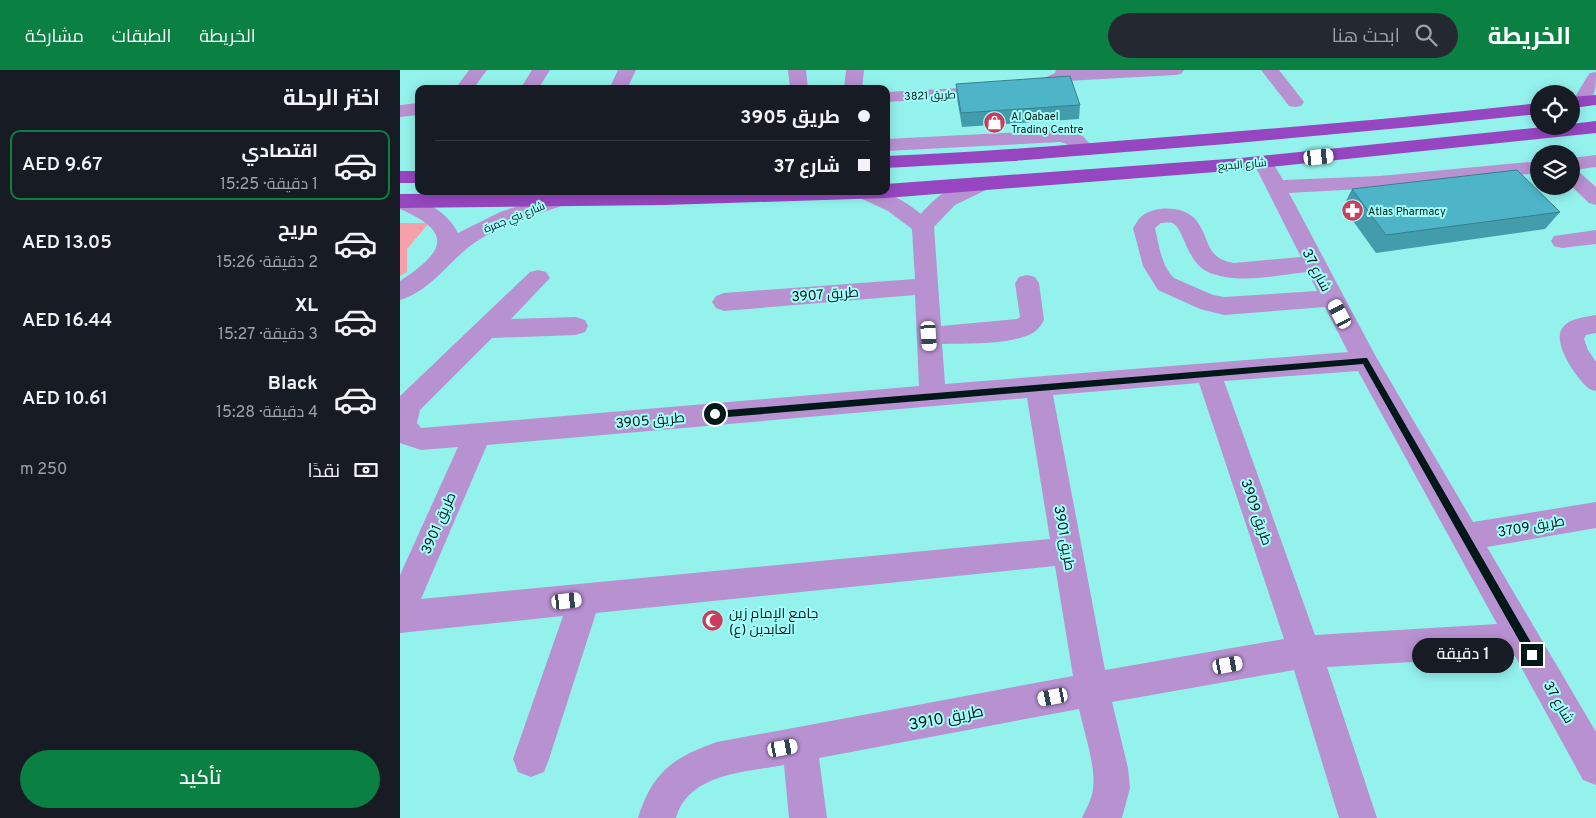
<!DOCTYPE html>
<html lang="ar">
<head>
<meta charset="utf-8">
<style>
	body { margin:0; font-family:Overpass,Cairo,sans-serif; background:#242831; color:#f1f3f6; direction:rtl; height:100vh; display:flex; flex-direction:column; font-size:19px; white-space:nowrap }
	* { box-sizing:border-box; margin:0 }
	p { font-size:16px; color:#9ea1a6 }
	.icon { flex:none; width:28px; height:28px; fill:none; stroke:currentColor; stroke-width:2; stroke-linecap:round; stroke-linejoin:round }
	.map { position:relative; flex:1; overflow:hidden; direction:ltr }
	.drawer { display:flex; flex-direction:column; background:#171b24; width:400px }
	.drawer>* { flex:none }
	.hud { position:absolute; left:15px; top:15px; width:475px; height:110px; border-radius:10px; box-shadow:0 2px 12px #0003; direction:rtl; display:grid; align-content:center; height:110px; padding:0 20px; background:#171b24 }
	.tools { position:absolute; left:1130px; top:15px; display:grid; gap:10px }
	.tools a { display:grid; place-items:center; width:50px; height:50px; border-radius:50%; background:#171b24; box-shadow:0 2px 12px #0003; font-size:25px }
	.end { position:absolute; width:22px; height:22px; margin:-11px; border:6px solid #001818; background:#fff; box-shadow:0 0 0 2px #fff }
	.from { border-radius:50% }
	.bubble { position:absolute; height:35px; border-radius:18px; background:#171b24; box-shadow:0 2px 12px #0003; font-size:16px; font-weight:600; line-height:35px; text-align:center; direction:rtl }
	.car { position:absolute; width:15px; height:30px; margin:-15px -8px; border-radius:6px; box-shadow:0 0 4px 1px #0007; background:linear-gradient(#fff 24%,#345 0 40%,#fff 0 76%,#345 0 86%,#fff 0) }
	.hud b { display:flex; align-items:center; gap:18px; height:48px; font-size:19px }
	.hud b+b { border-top:1px solid #363941 }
	.hud i { width:12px; height:12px; background:#f1f3f6 }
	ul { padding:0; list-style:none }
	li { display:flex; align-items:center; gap:15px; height:70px; margin:0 10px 8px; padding:0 10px; border:2px solid transparent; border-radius:10px }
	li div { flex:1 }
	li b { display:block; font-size:19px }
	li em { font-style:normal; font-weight:600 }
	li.selected { border-color:#0b8043 }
	li>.icon { width:45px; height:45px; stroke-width:1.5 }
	h2 { padding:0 20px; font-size:22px; line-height:60px }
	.pay { display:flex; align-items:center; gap:12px; height:55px; padding:0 20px; font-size:19px }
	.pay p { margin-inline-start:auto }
	.cta { display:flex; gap:10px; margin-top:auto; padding:10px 20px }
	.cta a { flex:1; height:58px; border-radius:30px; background:#0b8043; color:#fff; font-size:20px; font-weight:600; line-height:58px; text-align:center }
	header { display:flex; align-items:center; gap:30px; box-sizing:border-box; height:70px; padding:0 25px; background:#0b8043; color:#fff }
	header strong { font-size:24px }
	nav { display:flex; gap:28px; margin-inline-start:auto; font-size:18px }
	.search { width:350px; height:45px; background:#242831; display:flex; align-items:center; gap:12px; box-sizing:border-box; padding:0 18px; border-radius:28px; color:#9ea1a6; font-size:19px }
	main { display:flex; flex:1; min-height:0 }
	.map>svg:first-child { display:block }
	.green { fill:#f7a0aa }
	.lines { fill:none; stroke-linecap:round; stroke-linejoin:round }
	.minor { fill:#b891d1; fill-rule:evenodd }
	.major { fill:#9646c0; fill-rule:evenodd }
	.wall { fill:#439cac }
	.building { fill:#4eb5c8; stroke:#377f8c }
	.route { fill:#001818 }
	.labels { text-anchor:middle; stroke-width:4; stroke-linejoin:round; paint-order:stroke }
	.far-street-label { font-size:11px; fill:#001818; stroke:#a2fffb }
	.far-poi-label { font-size:11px; fill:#001818; stroke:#a2fffb; text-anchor:start }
	.street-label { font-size:14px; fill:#001818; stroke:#a2fffb }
	.poi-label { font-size:14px; fill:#001818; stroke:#a2fffb; text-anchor:start }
	.near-street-label { font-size:16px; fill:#001818; stroke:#a2fffb }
</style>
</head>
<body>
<header>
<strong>الخريطة</strong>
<div class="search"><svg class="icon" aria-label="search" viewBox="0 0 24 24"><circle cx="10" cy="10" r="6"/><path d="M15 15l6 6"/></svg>ابحث هنا</div>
<nav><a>الخريطة</a><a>الطبقات</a><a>مشاركة</a></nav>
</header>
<main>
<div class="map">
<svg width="1196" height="748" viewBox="0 0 1196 748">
	<rect width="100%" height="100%" fill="#94f2ed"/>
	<!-- green -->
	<path class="green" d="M0 153H29L7 179V202L0 206Z"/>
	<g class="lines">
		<!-- minor -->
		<path class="minor" d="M69 0H87L73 19H55Z
			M132 0H150L138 19H120Z
			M218 0H236L227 19H209Z
			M388 0H406L408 19H390Z
			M446 0H464L462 19H444Z
			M656 0H784L781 4 775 5 666 11 651 19 616 25 486 32V22L616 15 640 10 655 3Z
			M861 0H879L904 32 901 36 895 37 889 36Z
			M1196 2C1196 16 1196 24 1187 36L1181 37 1175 36 1172 32 1187 7 1190 3Z
			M19 33V45L0 47V35Z
			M660 60 683 66 695 80 692 84C674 89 677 76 660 72L486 81V69Z
			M1196 85V97L1174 100 1178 101 1196 117V135L1189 133 1171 116V88Z
			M863 86 870 88 883 110 980 106 1139 91V103L980 118 889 123 975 285 1073 452 1196 432V458L1087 477 1196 662V715L1183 710 1115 586 927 597 977 748H939L894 600 712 632 728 698 730 718 722 748H682C686 739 692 729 693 719 696 696 684 662 679 639L419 688 427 748H389L384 695C347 702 288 703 276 748H238C252 703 273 687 317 672L673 606 655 496 196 543 149 689 144 702 131 707 118 702 113 689 163 546 0 563V505L58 377 21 380 0 373V326L130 202 138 200 146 202 150 208 111 249 176 247 185 250 188 256 185 262 176 265 92 268 20 340 17 353 21 358 519 316 515 225 324 241 316 238 312 232 316 226 324 223 515 209 512 159 488 141 458 127 455 122C480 117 502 128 521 144 535 127 563 104 586 110L589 115 586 120 555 135 534 157 541 256 617 249 620 247 615 213 619 207 627 205 635 207 639 213 644 250C641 256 637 261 631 264 607 275 569 273 542 274L545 314 948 282 925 237 824 245 800 239 758 220 743 196 733 158C736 154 738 149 742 146 755 135 785 136 796 150 811 169 804 188 834 193L901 187 853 92 856 88ZM761 153C764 153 769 152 772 153 784 157 786 192 808 202 838 215 876 205 908 202L917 221 824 227 813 225 774 208C761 195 759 175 755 158ZM958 301 1097 554 915 565 824 311ZM799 313 884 569 705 600 653 325ZM627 328 650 469 21 529 87 375Z
			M160 122 167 124 170 129 167 134C139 144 108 153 82 168 52 185 34 220 0 230V211C44 182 55 163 0 139V125C23 128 48 142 58 163L100 142Z
			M1196 160V174L1162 178 1154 176 1151 171 1154 166Z
			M1196 245V263L1186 265 1184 269 1188 280 1196 292V321C1192 320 1188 319 1186 316 1175 306 1151 271 1163 257 1170 248 1186 247 1196 245Z"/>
		<!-- major -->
		<path class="major" d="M1196 25V35L1171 38V27Z
			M1139 33V44L1022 56 826 74 614 91 486 98V86C588 82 690 73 792 65 908 56 1023 46 1139 33Z
			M1196 51V63L841 100 486 128 265 135 0 138V124L486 121V114L841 88 1154 56H1171V54Z
			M0 101H19V113H0Z"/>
	</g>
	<!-- wall -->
	<path class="wall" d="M556 14 680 35 679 49 562 57 557 28Z
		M952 119 1160 142 1145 159 976 183 943 137Z"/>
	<!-- building -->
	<path class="building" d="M670 6 680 35 561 43 556 14Z
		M1117 100 1160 142 986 165 952 119Z"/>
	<!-- route -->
	<path class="route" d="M965 288H967L1136 581V588H1129L963 294 315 348 311 344 315 341Z"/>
	<!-- icons -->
	<defs>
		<symbol id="shop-disc" viewBox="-11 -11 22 22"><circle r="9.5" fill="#cc3c5c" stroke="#a2fffb"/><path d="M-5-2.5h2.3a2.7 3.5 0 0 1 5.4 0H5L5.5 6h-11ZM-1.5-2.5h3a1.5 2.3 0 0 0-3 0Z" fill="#fff"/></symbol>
		<symbol id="pharmacy-disc" viewBox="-11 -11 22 22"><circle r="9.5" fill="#cc3c5c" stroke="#a2fffb"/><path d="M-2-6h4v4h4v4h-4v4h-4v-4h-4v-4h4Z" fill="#fff"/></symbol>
		<symbol id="mosque-disc" viewBox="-11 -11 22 22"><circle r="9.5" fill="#cc3c5c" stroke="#a2fffb"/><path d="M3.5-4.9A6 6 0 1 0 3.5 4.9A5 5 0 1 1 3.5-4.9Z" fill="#fff"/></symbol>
	</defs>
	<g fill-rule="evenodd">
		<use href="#shop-disc" x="582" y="40" width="25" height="25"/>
		<use href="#pharmacy-disc" x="940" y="128" width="25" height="25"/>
		<use href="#mosque-disc" x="300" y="538" width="25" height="25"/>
	</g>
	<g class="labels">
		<!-- far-street labels -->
		<g class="far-street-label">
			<text transform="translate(530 25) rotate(-2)" y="4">طريق 3821</text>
			<text transform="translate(842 94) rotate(-5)" y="4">شارع البديع</text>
			<text transform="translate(114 147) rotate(-22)" y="4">شارع بني جمرة</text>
		</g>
		<!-- far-poi labels -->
		<g class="far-poi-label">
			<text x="611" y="50">Al Qabael<tspan x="611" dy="13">Trading Centre</tspan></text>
			<text x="968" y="145">Atlas Pharmacy</text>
		</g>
		<!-- street labels -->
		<g class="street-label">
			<text transform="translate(917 200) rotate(63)" y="5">شارع 37</text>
			<text transform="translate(425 224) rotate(-4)" y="5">طريق 3907</text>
			<text transform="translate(250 350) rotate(-5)" y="5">طريق 3905</text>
			<text transform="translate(857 442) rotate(71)" y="5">طريق 3909</text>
			<text transform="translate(38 453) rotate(-66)" y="5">طريق 3901</text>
			<text transform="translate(1131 456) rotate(-10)" y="5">طريق 3709</text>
			<text transform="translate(665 468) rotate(80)" y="5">طريق 3901</text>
			<text transform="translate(1159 632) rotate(60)" y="5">شارع 37</text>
		</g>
		<!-- poi labels -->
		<g class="poi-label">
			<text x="329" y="548">جامع الإمام زين<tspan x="329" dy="16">العابدين (ع)</tspan></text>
		</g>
		<!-- near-street labels -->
		<g class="near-street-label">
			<text transform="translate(546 647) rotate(-11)" y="6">طريق 3910</text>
		</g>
	</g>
</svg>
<div class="tools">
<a><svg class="icon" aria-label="locate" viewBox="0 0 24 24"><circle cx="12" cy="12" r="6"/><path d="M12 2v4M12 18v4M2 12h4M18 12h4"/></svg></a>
<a><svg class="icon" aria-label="layers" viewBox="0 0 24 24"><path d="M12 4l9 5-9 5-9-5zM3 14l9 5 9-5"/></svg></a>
</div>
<i class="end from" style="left:315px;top:344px"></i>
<i class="end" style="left:1132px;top:585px"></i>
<div class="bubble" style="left:1012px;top:568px;width:102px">1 دقيقة</div>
<i class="car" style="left:919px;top:87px;rotate:84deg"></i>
<i class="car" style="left:940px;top:244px;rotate:332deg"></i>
<i class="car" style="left:529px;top:266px;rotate:176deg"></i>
<i class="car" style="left:167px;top:531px;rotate:84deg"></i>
<i class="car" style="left:828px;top:595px;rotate:80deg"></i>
<i class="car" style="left:653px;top:627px;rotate:259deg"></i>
<i class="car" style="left:383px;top:678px;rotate:80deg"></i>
<div class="hud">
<b><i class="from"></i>طريق 3905</b>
<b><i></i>شارع 37</b>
</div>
</div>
<section class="drawer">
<h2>اختر الرحلة</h2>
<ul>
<li class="selected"><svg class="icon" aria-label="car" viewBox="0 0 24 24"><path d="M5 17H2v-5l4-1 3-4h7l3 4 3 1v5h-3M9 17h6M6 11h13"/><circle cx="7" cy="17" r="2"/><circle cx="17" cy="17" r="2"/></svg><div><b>اقتصادي</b><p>1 دقيقة · 15:25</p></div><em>AED 9.67</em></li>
<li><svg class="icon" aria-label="car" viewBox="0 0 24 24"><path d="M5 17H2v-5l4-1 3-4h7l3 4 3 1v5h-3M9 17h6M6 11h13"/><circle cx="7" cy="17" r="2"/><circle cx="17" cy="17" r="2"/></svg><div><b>مريح</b><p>2 دقيقة · 15:26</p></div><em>AED 13.05</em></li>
<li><svg class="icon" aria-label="car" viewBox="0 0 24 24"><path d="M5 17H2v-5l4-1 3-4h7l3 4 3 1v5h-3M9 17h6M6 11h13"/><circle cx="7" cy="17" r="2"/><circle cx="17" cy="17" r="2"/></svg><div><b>XL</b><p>3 دقيقة · 15:27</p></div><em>AED 16.44</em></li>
<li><svg class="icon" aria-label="car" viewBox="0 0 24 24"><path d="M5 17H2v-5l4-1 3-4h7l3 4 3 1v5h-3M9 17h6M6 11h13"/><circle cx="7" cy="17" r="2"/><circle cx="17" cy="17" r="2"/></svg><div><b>Black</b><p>4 دقيقة · 15:28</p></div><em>AED 10.61</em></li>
</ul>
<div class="pay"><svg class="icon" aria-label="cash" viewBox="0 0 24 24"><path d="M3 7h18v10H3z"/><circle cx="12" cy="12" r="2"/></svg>نقدًا<p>250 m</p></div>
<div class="cta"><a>تأكيد</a></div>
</section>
</main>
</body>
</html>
